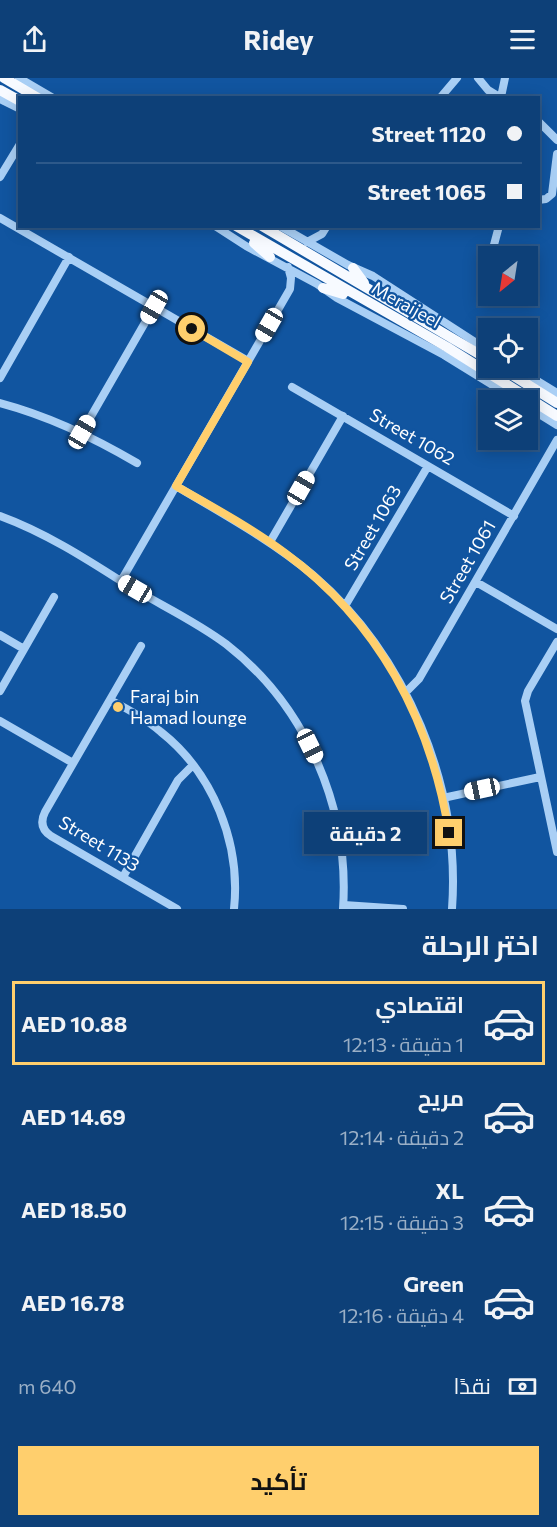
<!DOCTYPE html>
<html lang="ar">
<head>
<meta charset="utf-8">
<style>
	body { margin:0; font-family:Commissioner,Cairo,sans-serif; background:#16477d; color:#f1f3f6; direction:rtl; height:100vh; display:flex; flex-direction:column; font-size:22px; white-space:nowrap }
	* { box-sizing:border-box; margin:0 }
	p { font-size:20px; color:#9aafc6 }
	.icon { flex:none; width:33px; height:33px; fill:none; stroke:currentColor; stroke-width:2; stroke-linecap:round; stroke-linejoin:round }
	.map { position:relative; height:831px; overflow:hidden; direction:ltr }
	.side { display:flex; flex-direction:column; background:#0d4078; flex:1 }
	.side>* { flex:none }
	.banner { position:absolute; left:18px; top:18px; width:522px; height:132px; border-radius:0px; box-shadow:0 3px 15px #0003,0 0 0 2px #2d598a; direction:rtl; display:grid; align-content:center; height:132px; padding:0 18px; background:#0d4078 }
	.needle { width:39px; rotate:210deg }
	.fabs { position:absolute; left:478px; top:168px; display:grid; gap:12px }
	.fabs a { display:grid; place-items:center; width:60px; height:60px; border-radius:0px; background:#0d4078; box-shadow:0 3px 15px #0003,0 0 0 2px #2d598a; font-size:30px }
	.end { position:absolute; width:27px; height:27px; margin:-14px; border:8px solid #ffcf6d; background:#111; box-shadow:0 0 0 3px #111 }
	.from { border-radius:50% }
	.bubble { position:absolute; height:42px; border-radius:0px; background:#0d4078; box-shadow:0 3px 15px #0003,0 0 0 2px #2d598a; font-size:20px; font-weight:700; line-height:42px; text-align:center; direction:rtl }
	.car { position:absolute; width:18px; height:36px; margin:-18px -9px; border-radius:8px; box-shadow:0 0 4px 2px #0007; background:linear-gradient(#fff 24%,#345 0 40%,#fff 0 76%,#345 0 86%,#fff 0) }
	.banner b { display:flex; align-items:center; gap:21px; height:57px; font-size:22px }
	.banner b+b { border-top:2px solid #2d598a }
	.banner i { width:15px; height:15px; background:#f1f3f6 }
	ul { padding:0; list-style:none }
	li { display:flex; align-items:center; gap:18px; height:84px; margin:0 12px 9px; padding:0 6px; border:3px solid transparent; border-radius:0px }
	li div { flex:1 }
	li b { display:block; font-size:22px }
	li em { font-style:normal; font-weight:700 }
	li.selected { border-color:#ffcf6d }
	li>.icon { width:54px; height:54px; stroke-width:1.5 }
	h2 { padding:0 18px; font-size:27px; line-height:72px }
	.pay { display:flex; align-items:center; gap:15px; height:66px; padding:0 18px; font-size:22px }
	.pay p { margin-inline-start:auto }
	.primary-button { display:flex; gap:12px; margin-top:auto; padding:12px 18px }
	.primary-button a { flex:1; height:69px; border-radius:0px; background:#ffcf6d; color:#111; font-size:24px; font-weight:700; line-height:69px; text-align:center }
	header { display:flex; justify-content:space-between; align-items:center; height:78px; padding:0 18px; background:#0d4078; font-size:27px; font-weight:700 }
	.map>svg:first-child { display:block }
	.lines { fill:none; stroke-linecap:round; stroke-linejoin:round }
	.minor { stroke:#a9cff5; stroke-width:8 }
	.major { stroke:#f7faff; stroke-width:10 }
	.route { stroke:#ffcf6d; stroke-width:8 }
	.poi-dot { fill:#ffcf6d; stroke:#1155a0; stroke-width:2 }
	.labels { text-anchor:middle; stroke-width:4.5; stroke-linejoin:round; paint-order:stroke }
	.street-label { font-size:18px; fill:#fff; stroke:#1155a0 }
	.poi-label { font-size:18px; fill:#fff; stroke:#1155a0; text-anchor:start }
</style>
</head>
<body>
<header><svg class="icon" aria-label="menu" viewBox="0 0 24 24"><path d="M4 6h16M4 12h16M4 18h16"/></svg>Ridey<svg class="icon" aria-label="share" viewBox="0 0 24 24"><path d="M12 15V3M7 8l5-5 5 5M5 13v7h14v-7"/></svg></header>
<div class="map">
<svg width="557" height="831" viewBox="0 0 557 831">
	<rect width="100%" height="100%" fill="#1155a0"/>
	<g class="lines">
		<!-- minor -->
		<path class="minor" d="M19 0 53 20
			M478 0 488 12 501 20
			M501 19 505 0
			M440 20 457 0
			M0 21 20 31
			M538 43 557 62
			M0 99 20 66
			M538 122 546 121 552 116 557 76
			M0 140 248 283
			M215 148 246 168 317 206 337 220 444 277 517 322
			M280 148 348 187 373 198 489 273
			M307 164 322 156 327 148
			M491 178 499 148
			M516 290 557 315
			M0 300 69 179
			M292 309 514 438
			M0 325C49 338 93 359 137 385
			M528 329 557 347
			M82 354 154 229
			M176 408C223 436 271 462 313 497 406 577 461 708 452 831
			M0 438C44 454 85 480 124 505 158 526 194 542 226 566 306 628 350 730 343 831
			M270 464 343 338
			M121 503 290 211 291 200 288 189
			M476 504 557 551
			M345 528 428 388
			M0 557 24 571
			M557 564 528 613 525 623 557 774
			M141 568 45 734C40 744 42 752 51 758L177 831
			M0 613 54 519
			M405 615 419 601 557 362
			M110 622C128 631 146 641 161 654 213 695 241 765 234 831
			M0 643 73 685
			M443 720 540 699
			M123 799 178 702 193 687
			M344 827 403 831"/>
		<!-- major -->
		<path class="major" d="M4 0 38 20
			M0 12 20 23
			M236 148 447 269 557 338
			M262 148 489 282
			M254 165 270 179
			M353 190 364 205
			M323 210 343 216
			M501 290 557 325"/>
	</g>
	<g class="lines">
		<!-- route -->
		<path class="route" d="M192 251 248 284 176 408C213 429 251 450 285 475 378 543 431 642 449 755"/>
	</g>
	<!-- markers -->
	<circle class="poi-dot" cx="118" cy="629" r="6"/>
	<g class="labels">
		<!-- street labels -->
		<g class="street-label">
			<text transform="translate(406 227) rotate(29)" y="6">Meraijeel</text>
			<text transform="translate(412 359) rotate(30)" y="6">Street 1062</text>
			<text transform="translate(373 450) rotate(-60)" y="6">Street 1063</text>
			<text transform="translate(468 484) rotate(-60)" y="6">Street 1061</text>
			<text transform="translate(99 766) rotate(31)" y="6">Street 1133</text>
		</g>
		<!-- poi labels -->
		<g class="poi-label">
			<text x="130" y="625">Faraj bin<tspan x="130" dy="21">Hamad lounge</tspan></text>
		</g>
	</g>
</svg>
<div class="fabs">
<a><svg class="needle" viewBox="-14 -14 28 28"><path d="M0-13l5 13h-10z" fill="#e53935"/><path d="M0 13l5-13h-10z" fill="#9aafc6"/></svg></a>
<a><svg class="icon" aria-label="locate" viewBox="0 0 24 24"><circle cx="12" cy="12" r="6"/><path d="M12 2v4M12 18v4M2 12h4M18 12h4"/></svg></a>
<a><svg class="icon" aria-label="layers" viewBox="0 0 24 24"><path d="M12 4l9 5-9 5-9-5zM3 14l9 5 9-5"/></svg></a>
</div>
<i class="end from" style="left:192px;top:251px"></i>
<i class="end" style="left:449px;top:755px"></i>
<div class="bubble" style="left:304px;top:734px;width:123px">2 دقيقة</div>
<i class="car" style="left:154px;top:229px;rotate:210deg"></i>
<i class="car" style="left:269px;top:247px;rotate:210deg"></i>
<i class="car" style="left:82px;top:354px;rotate:30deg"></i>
<i class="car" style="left:301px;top:410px;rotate:30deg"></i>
<i class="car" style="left:135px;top:511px;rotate:300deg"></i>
<i class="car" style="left:310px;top:668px;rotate:154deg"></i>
<i class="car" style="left:482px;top:711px;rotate:258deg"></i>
<div class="banner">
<b><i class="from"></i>Street 1120</b>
<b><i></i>Street 1065</b>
</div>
</div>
<section class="side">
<h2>اختر الرحلة</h2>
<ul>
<li class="selected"><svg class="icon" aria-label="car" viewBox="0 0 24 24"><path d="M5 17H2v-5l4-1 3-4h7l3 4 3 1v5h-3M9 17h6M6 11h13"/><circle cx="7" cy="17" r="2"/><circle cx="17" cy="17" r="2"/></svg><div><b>اقتصادي</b><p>1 دقيقة · 12:13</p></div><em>AED 10.88</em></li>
<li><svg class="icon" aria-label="car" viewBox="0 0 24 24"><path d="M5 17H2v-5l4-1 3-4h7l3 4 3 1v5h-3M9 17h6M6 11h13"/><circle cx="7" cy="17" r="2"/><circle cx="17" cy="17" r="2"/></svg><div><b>مريح</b><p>2 دقيقة · 12:14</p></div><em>AED 14.69</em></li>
<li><svg class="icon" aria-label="car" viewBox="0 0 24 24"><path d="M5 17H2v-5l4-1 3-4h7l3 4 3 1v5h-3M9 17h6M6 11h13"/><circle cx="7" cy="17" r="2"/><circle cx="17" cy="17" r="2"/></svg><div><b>XL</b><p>3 دقيقة · 12:15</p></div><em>AED 18.50</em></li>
<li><svg class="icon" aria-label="car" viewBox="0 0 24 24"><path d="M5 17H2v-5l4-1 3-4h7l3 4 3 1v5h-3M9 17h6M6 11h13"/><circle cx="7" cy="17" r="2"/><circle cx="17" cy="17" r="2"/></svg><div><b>Green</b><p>4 دقيقة · 12:16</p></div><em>AED 16.78</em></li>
</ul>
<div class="pay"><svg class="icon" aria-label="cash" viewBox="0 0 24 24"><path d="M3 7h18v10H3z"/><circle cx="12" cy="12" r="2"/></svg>نقدًا<p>640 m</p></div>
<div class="primary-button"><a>تأكيد</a></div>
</section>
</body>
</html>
